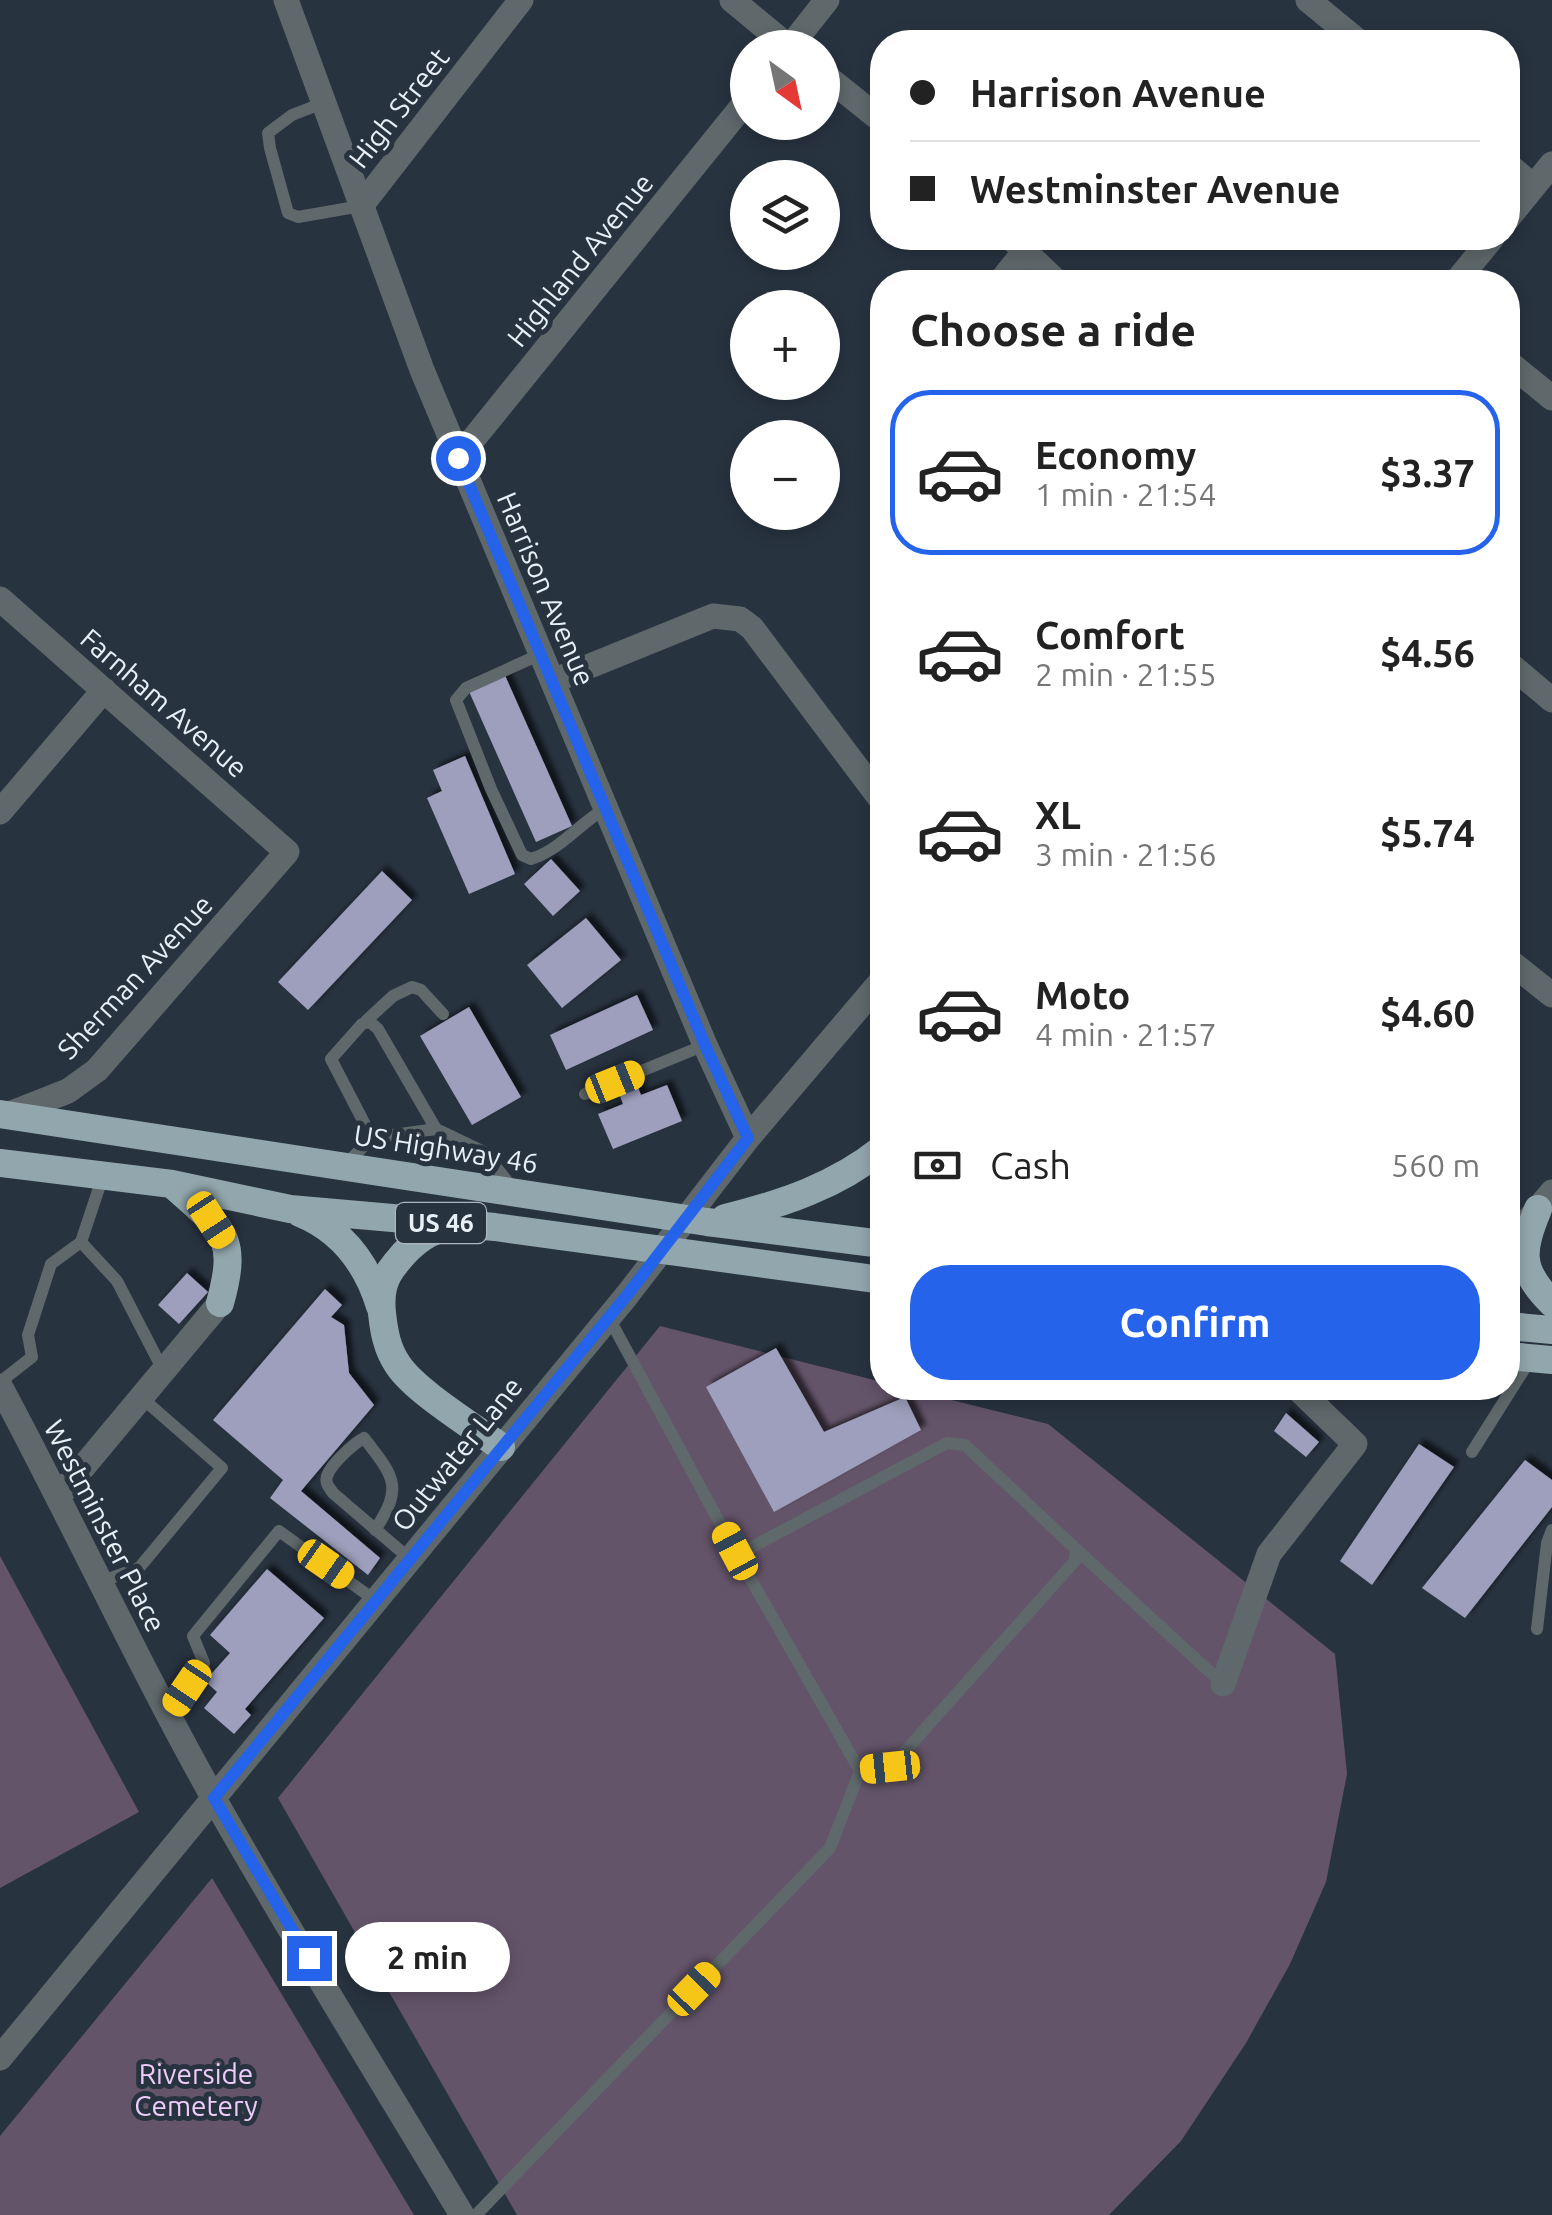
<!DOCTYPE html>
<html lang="en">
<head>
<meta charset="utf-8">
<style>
	body { margin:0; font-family:Ubuntu,sans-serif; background:#f6f6f6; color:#222; height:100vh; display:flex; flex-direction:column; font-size:38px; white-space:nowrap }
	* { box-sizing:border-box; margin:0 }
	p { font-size:32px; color:#767676 }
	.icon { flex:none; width:55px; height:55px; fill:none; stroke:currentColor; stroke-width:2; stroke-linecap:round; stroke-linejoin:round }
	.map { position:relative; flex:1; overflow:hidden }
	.panel { position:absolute; left:870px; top:270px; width:650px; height:1130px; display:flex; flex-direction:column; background:#fff; border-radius:40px; box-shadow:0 5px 15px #0003 }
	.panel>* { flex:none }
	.guide { position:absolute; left:870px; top:30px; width:650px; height:220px; border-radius:40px; box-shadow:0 5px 15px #0003; display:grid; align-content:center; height:220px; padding:0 40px; background:#fff }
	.needle { width:65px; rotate:147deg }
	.buttons { position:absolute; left:730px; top:30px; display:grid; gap:20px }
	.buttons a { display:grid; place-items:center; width:110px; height:110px; border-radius:50%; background:#fff; box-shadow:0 5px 15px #0003; font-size:50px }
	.end { position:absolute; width:45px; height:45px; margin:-22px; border:12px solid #2563eb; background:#fff; box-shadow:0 0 0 5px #fff }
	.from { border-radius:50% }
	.bubble { position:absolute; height:70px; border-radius:35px; background:#fff; box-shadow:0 5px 15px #0003; font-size:32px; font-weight:700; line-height:70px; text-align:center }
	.car { position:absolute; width:30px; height:60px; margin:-30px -15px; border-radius:12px; box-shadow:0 0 8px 2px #0007; background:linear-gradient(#f5c518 24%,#345 0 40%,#f5c518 0 76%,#345 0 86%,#f5c518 0) }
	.guide b { display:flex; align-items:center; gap:35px; height:95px; font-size:38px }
	.guide b+b { border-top:2px solid #e0e0e0 }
	.guide i { width:25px; height:25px; background:#222 }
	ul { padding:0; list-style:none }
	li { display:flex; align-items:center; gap:30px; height:165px; margin:0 20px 15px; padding:0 20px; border:5px solid transparent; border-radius:40px }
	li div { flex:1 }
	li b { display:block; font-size:38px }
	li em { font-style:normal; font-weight:700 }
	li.on { border-color:#2563eb }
	li>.icon { width:90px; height:90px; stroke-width:1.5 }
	h2 { padding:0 40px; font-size:45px; line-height:120px }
	.pay { display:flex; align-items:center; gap:25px; height:110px; padding:0 40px; font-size:38px }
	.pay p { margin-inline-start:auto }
	.action { display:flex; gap:20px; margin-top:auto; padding:20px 40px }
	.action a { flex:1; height:115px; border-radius:40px; background:#2563eb; color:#fff; font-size:40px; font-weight:700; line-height:115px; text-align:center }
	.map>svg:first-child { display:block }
	.green { fill:#64546a }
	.building { fill:#9e9fbc; filter:url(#shadow) }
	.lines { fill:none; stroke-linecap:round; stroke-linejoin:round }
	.service { stroke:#5f686b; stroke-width:12 }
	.minor { stroke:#5f686b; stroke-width:25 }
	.tertiary { stroke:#5f686b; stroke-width:25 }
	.trunk { stroke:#92a7ad; stroke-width:28 }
	.route { stroke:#2563eb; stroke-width:12 }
	.labels { text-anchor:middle; stroke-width:10; stroke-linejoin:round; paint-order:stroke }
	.shield { fill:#283340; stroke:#aeb7c0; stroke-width:2.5 }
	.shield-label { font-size:25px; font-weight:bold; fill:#e7eff7 }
	.street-label { font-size:28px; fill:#e7eff7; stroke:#283340 }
	.park-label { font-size:28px; fill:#eeccfa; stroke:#283340 }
</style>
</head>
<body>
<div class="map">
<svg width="1552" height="2215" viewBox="0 0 1552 2215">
	<defs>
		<filter id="shadow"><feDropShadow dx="5.5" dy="-5.5" stdDeviation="2.5" flood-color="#0009"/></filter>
	</defs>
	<rect width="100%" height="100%" fill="#283340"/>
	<!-- green -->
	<path class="green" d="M660 1326 882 1382V1388H903L1048 1424 1335 1654 1347 1774 1326 1882 1290 1964 1246 2043 1181 2141 1109 2215H517L278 1798Z
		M0 1556 139 1812 0 1888Z
		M212 1878 414 2215H0V2136Z"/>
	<!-- building -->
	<path class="building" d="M503 671 572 826 536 842 467 687Z
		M465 756 515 874 469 894 427 798 442 791 433 770Z
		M551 859 580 891 553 916 524 884Z
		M382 871 412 900 308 1010 278 982Z
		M586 918 621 960 562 1008 527 965Z
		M637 995 653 1030 566 1070 550 1035Z
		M469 1007 521 1097 472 1125 420 1036Z
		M635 1080 641 1095 667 1085 682 1121 613 1149 598 1114 623 1104 617 1088Z
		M187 1273 208 1292 179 1324 158 1305Z
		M325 1289 342 1305 331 1317 344 1325 349 1373 374 1405 301 1491 380 1558 368 1575 270 1498 283 1480 213 1420Z
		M776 1348 824 1432 905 1397 921 1430 774 1512 706 1387Z
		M1286 1413 1319 1442 1306 1457 1274 1431Z
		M1419 1444 1454 1467 1372 1585 1340 1561Z
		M1525 1460 1552 1480V1507L1465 1618 1422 1588Z
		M267 1569 324 1618 245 1709 251 1715 234 1734 204 1708 217 1692 205 1681 230 1653 210 1635Z"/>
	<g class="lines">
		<!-- service -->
		<path class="service" d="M323 103 292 115 268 133 270 148 288 213 298 217 361 206
			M541 654 466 688 456 700 491 789 522 855 531 859C560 850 580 823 606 808
			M366 1021 393 996 412 987 421 990 443 1014
			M585 1094 705 1045
			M372 1138 436 1129
			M345 1165 372 1138 331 1059 362 1024 370 1022 378 1029 436 1129 484 1152 515 1191
			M81 1242 117 1281 164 1372
			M0 1382 32 1357 28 1335 51 1264 81 1242 103 1176
			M1472 1452 1530 1360
			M375 1530C404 1486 394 1477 364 1438 353 1444 331 1464 327 1476 325 1484 329 1487 333 1493L410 1559
			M1076 1549 1223 1684
			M737 1555 947 1443 965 1445 1076 1549 1075 1561 891 1767 860 1771
			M100 1582 139 1568 222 1468 142 1398
			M1537 1629 1547 1543 1552 1530
			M169 1715 204 1663 193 1636 279 1531 376 1601
			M476 2215 830 1848 860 1771 737 1555 608 1316"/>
		<!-- minor -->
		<path class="minor" d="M732 0 790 48
			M1308 0 1359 42
			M789 48 827 0
			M822 73 882 121
			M1508 165 1533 186
			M361 206 521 0
			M1011 238 1057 282
			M1000 282 1025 251
			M1508 362 1552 398
			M458 458 748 99
			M0 599 287 852 97 1070 68 1091 7 1115
			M1508 663 1552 700
			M553 681 713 616 740 619 752 628 882 801
			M0 812 104 690
			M1508 960 1552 995
			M1508 1244 1552 1192
			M1223 1684 1269 1554 1355 1444 1297 1388"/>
		<!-- tertiary -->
		<path class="tertiary" d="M286 0 422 370 705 1045 748 1138
			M1508 218 1552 164
			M1456 282 1492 238
			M0 1386C73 1522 137 1662 213 1797 293 1938 379 2076 462 2215
			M59 1496 220 1303
			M0 2058 628 1294 748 1138 882 980"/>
		<!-- trunk -->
		<path class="trunk" d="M0 1114 707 1222 882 1244
			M0 1163 172 1184 290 1209 495 1227 882 1280
			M173 1185C222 1229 239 1235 220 1303
			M1538 1209C1521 1251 1518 1269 1552 1303
			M300 1213C342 1230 367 1264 380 1306
			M725 1218C782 1204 836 1186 882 1149
			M453 1227C430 1228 410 1245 396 1263 383 1278 380 1293 382 1313 384 1332 387 1349 398 1365 415 1391 474 1427 501 1447
			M1508 1326 1552 1330
			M1508 1356 1552 1360"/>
	</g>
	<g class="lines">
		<!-- route -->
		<path class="route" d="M309 1958 214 1798 628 1294 748 1138 705 1045 458 458"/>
	</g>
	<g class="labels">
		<!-- shield labels -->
		<rect class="shield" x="396" y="1203" width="90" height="40" rx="8"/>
		<g class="shield-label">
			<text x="441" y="1232">US 46</text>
		</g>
		<!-- street labels -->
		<g class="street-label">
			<text transform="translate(399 108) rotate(-52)" y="10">High Street</text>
			<text transform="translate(580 260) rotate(-51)" y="10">Highland Avenue</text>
			<text transform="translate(546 589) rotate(67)" y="10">Harrison Avenue</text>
			<text transform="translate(164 703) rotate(41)" y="10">Farnham Avenue</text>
			<text transform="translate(135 977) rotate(-47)" y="10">Sherman Avenue</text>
			<text transform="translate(446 1149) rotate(9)" y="10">US Highway 46</text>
			<text transform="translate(457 1454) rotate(-51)" y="10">Outwater Lane</text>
			<text transform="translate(105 1526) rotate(63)" y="10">Westminster Place</text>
		</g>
		<!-- park labels -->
		<g class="park-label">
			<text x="196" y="2084">Riverside<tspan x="196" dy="32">Cemetery</tspan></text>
		</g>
	</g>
</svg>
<div class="buttons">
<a><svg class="needle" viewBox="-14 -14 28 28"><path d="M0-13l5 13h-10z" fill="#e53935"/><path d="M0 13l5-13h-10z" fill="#767676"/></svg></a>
<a><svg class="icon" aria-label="layers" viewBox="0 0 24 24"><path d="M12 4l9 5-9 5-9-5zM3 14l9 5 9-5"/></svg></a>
<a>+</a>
<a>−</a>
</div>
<i class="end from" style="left:458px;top:458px"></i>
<i class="end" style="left:309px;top:1958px"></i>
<div class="bubble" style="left:345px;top:1922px;width:165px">2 min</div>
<i class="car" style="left:615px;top:1082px;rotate:68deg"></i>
<i class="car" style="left:211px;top:1220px;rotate:147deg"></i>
<i class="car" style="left:735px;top:1551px;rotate:332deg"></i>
<i class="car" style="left:326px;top:1564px;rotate:125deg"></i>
<i class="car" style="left:187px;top:1688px;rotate:214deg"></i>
<i class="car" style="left:890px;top:1767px;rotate:264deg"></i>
<i class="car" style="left:694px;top:1989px;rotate:44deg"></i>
<div class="guide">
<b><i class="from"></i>Harrison Avenue</b>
<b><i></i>Westminster Avenue</b>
</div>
<section class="panel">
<h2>Choose a ride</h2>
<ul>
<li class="on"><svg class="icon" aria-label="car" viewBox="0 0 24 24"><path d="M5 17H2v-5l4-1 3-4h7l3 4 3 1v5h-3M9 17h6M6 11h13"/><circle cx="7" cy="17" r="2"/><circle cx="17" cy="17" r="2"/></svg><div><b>Economy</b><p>1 min · 21:54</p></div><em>$3.37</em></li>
<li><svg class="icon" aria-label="car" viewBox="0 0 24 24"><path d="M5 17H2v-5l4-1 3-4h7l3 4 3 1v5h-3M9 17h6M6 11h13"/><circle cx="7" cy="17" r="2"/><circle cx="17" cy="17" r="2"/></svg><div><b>Comfort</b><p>2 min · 21:55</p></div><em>$4.56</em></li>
<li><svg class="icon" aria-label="car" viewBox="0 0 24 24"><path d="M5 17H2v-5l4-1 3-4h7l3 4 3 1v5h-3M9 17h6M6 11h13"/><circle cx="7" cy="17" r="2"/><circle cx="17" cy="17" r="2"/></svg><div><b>XL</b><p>3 min · 21:56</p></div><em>$5.74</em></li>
<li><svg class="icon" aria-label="car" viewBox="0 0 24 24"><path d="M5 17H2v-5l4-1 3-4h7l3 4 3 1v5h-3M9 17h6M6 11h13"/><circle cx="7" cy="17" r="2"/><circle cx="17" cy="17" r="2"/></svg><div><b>Moto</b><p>4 min · 21:57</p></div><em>$4.60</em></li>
</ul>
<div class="pay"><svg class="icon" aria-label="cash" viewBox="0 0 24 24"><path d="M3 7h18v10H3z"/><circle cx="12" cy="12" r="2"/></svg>Cash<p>560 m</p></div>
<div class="action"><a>Confirm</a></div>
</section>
</div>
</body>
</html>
